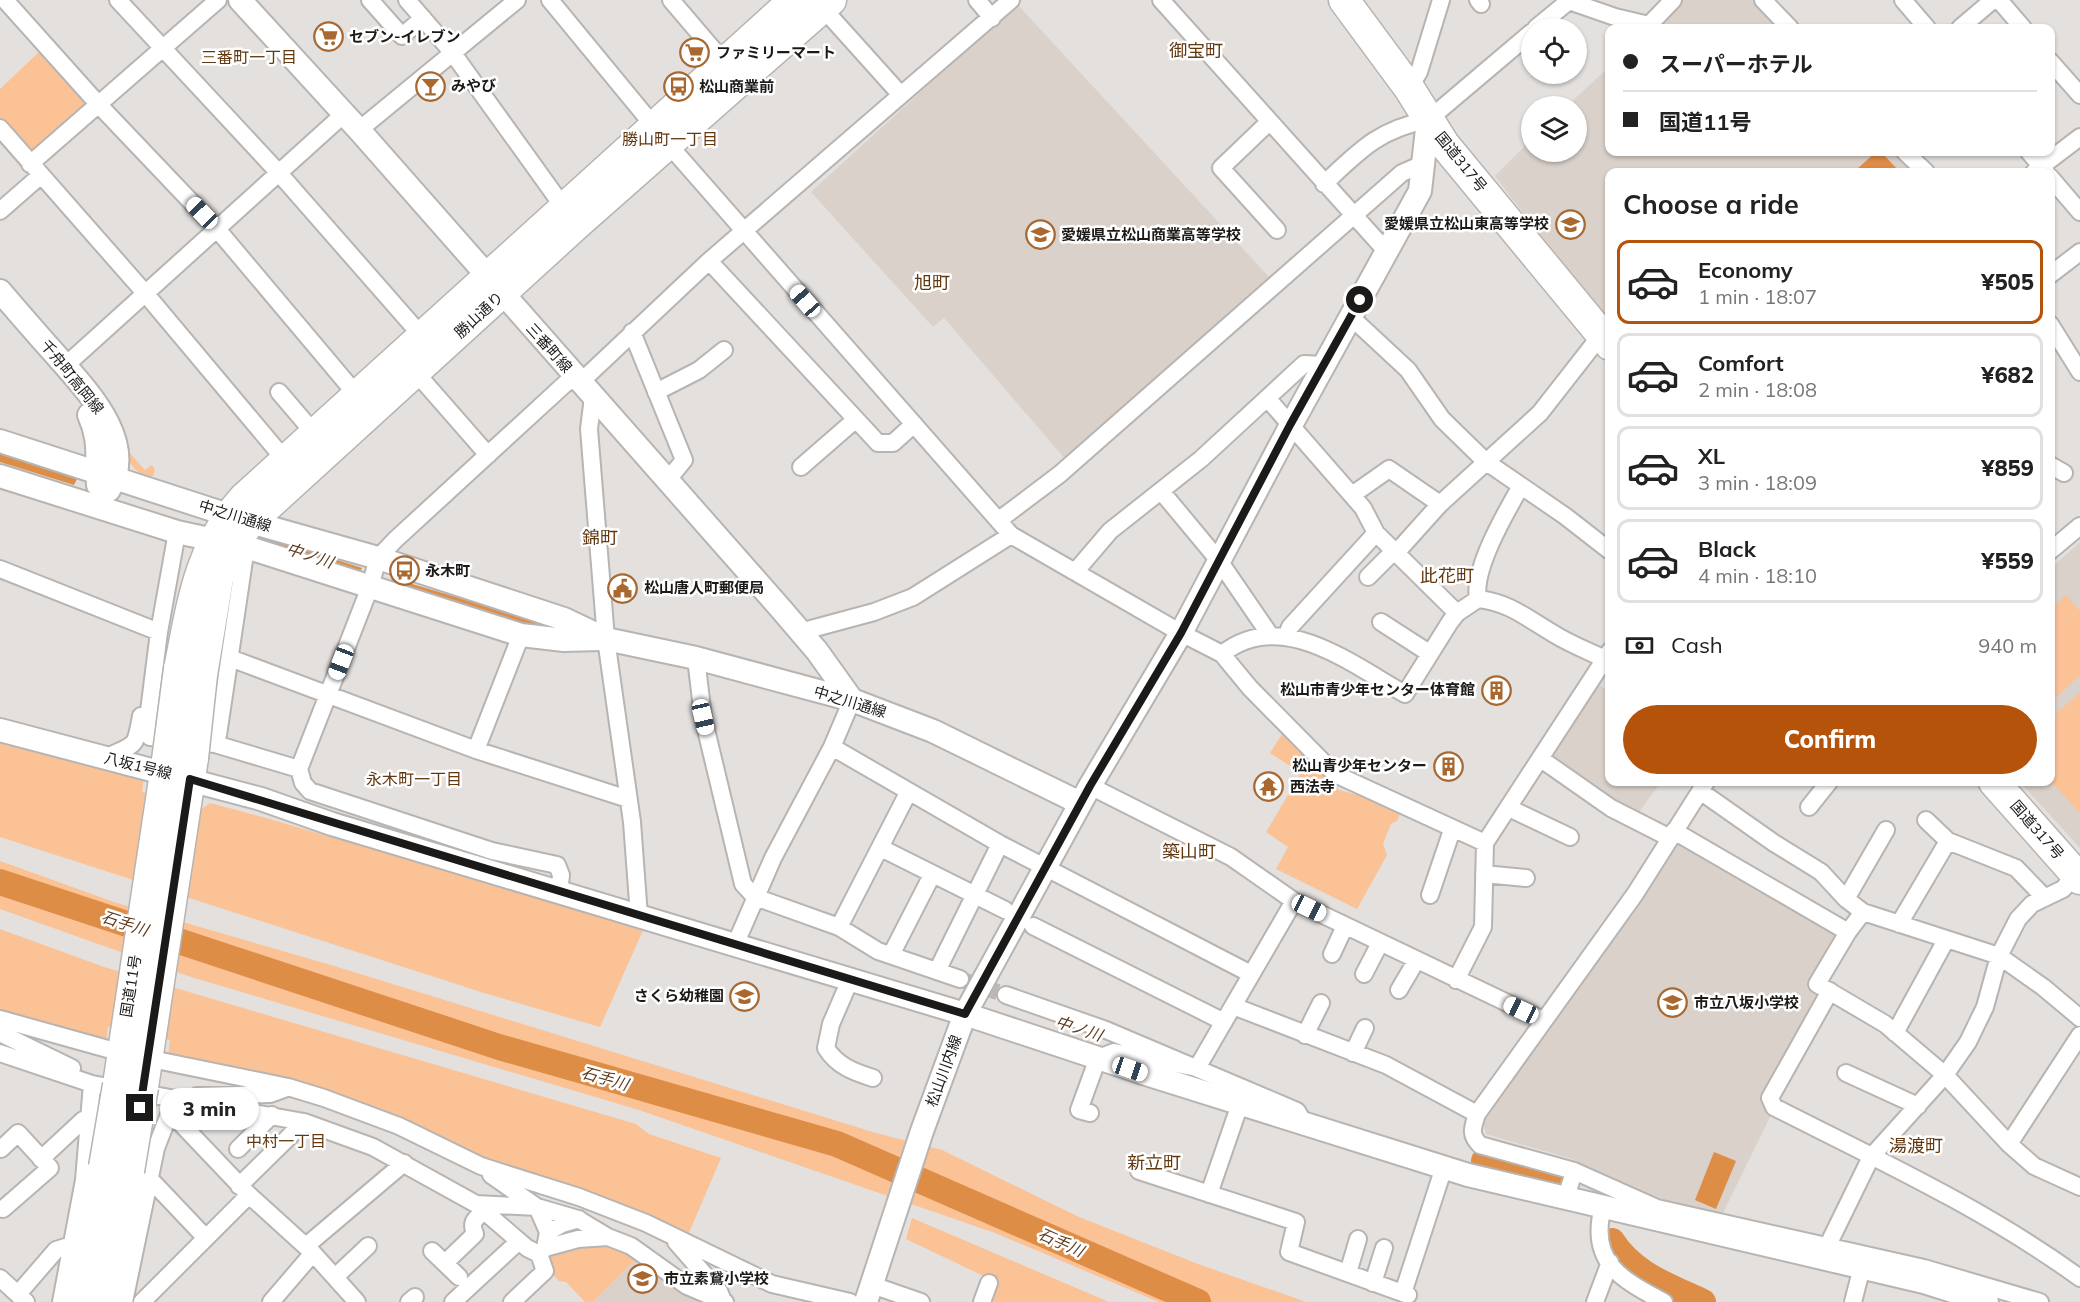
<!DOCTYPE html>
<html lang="en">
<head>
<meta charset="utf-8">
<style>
	body { margin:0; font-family:Mulish,"Noto Sans JP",sans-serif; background:#f2f2f2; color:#222; height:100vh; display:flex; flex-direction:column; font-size:22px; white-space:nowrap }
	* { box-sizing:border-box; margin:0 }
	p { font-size:20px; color:#767676 }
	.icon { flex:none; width:33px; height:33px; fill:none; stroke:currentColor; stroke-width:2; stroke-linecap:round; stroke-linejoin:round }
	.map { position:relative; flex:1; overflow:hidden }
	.drawer { position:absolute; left:1605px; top:168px; width:450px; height:618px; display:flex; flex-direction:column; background:#fff; border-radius:12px; box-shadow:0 2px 4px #0004 }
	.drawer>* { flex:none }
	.banner { position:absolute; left:1605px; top:24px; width:450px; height:132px; border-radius:12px; box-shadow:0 2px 4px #0004; display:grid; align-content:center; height:132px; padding:0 18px; background:#fff }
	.buttons { position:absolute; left:1521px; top:18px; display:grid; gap:12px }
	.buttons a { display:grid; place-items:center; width:66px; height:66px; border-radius:50%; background:#fff; box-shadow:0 2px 4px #0004; font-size:30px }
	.end { position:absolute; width:27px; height:27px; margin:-14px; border:8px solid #1b1a19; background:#fff; box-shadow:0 0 0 3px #fff }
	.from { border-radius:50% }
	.bubble { position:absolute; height:42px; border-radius:21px; background:#fff; box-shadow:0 2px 4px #0004; font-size:20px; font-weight:800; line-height:42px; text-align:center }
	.car { position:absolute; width:18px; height:36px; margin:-18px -9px; border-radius:8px; box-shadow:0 0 4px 2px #0007; background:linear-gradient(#fff 24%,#345 0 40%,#fff 0 76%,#345 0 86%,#fff 0) }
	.banner b { display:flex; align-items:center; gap:21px; height:57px; font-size:22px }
	.banner b+b { border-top:2px solid #e0e0e0 }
	.banner i { width:15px; height:15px; background:#222 }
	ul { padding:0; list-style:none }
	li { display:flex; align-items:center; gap:18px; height:84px; margin:0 12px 9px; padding:0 6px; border:3px solid #e0e0e0; border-radius:12px }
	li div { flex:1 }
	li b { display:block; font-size:22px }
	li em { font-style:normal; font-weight:800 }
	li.on { border-color:#b45309 }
	li>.icon { width:54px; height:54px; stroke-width:1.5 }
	h2 { padding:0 18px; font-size:27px; line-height:72px }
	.pay { display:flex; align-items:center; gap:15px; height:66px; padding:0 18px; font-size:22px }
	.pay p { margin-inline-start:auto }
	.action { display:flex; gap:12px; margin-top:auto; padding:12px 18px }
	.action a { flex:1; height:69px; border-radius:36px; background:#b45309; color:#fff; font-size:24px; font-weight:800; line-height:69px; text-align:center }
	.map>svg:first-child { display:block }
	.built { fill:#dad1ca }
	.green { fill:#fbc296 }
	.water { fill:#de8d47 }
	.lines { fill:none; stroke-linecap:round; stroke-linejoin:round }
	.river { stroke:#de8d47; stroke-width:26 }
	.street-tunnel { stroke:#bbb8b7; stroke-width:16; stroke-dasharray:16 8; stroke-linecap:butt }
	.street-casing { stroke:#b7b4b2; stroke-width:20 }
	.secondary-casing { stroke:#b7b4b2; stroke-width:26 }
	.highway-casing { stroke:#b7b4b2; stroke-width:33 }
	.street { stroke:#fff; stroke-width:16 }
	.secondary { stroke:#fff; stroke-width:22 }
	.highway { stroke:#fff; stroke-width:30 }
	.highway-bridge-casing { stroke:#b7b4b2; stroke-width:33; stroke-linecap:butt }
	.highway-bridge { stroke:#fff; stroke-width:30 }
	.route { stroke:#1b1a19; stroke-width:8 }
	.labels { text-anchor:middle; stroke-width:5; stroke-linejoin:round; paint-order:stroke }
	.poi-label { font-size:15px; font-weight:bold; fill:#1b1a19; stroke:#fff; text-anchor:start }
	.street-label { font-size:15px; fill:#1b1a19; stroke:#fff }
	.neighbourhood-label { font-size:16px; fill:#623810; stroke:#fff }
	.water-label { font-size:16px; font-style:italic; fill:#5d3b1e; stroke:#fff }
	.quarter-label { font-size:18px; fill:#623810; stroke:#fff }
</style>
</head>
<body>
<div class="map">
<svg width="2080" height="1302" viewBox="0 0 2080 1302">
	<rect width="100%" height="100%" fill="#e3e0de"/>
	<!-- built -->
	<path class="built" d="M1680 0H1756L1783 28H1650Z
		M1017 4 1270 278 1066 460 944 318 933 327 811 192Z
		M1609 67 1610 152H1898L1918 172H1610L1609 320 1568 272 1495 176 1531 140 1532 152H1576V106H1567Z
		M2080 542V848L2020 782H2050L2051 568Z
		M1597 682 1609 693 1610 782H1661L1636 816 1550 756Z
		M1682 841 1841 933 1824 992 1773 1111 1721 1217 1681 1207 1572 1159 1486 1134 1483 1123 1673 843Z
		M637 1258 708 1302H593Z"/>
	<!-- green -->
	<path class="green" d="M40 51 85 101V107L34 151H27L0 118V89Z
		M127 450 145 470 152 465 155 470 153 476 148 477C137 474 129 463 125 453Z
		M2066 595 2080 611V675L2051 702V609Z
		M2080 693V813L2051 781 2050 718Z
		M1284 731 1339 790 1361 796 1400 814 1397 821 1391 824 1383 844 1387 855 1357 909 1276 869 1288 847 1266 832 1301 773 1270 753Z
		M0 739 144 776 142 792 203 808 210 803 259 816 644 928 600 1027 484 993 0 837Z
		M0 861 114 902 331 965 876 1133 942 1150 1079 1217 1198 1264 1306 1302H1159L995 1233 639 1110 191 977 0 909Z
		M0 929 104 967 636 1124 649 1134 721 1158 688 1235 484 1159 393 1119 168 1056 170 1040 108 1027 106 1042 0 1012Z
		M912 1218 1109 1302H985L994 1281 906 1239Z
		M587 1242 616 1247 637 1258 593 1302H585L566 1282 559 1281 549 1271V1255Z"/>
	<!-- water -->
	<path class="water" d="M1876 152H1881L1900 172H1860L1857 169Z
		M0 454 77 479 74 485 0 462Z
		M261 536 362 568 359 575 259 543Z
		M392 578 550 625 548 632 390 585Z
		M1714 1152 1736 1161 1716 1209 1695 1200Z"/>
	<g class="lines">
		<!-- river -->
		<path class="river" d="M0 882 499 1047 837 1144 1198 1302
			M1484 1161 1552 1181
			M1612 1241C1633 1274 1669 1286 1703 1302"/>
		<!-- street-tunnel -->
		<path class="street-tunnel" d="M960 979 1006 995"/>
		<defs>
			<path id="street" d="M5 0 99 105 217 229 361 400
				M118 0 278 172 427 342
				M370 0 402 36 423 18
				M407 0 452 52 567 212
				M550 0 676 153 1011 535 1181 633 1222 654 1250 688 1335 774 1485 843 1610 651
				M671 0 729 68
				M977 0 992 18
				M1161 0 1387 252
				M1478 0 1481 4
				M1763 0 1790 28
				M1903 0 1927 28
				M1999 0 2023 28
				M1569 1 1615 17 1649 25 1673 0
				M816 5 829 15 900 94
				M1536 28 1570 0
				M1960 28 1993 0
				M2050 61 2080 95
				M1409 88 1419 72 1441 0
				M1269 122 1221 168 1277 230
				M0 128 145 293 285 460
				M359 130 517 0
				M1905 152 1926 172
				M2029 152 2046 172
				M30 164 218 0
				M2034 172 2080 137
				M2050 177 2080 212
				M1324 184C1359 151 1379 129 1428 120L1532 32
				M0 211 40 176
				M709 261 878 443H893L914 424
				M2050 275 2080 252
				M1351 317 1408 370 1442 419 1485 461 1565 516 1610 551
				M2050 324 2080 372
				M632 332 684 460 667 481
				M65 366 344 114
				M411 367 488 455
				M279 392 314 433
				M656 392 699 370 724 350
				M593 397 589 429 606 639 632 822 639 916
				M1267 398 1363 508 1376 533 1457 613
				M2050 465 2064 473
				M801 467 855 420
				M1161 491 1220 562 1270 635
				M1352 495 1389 469 1440 504
				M999 520 1060 474 1402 173 1425 163
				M2050 551 2080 526
				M1396 553 1440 504 1540 413 1601 335
				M0 569 159 632
				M1075 572 1110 531 1201 459 1304 364 1323 365
				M1368 577 1394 551
				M1478 599C1472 570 1506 512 1521 486
				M1381 622 1429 653
				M800 632 874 612 913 597 1011 535
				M1286 637 1290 627 1376 533
				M1222 654C1281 607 1351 664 1405 694L1450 622 1457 613 1478 599C1509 602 1528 619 1554 634 1570 644 1588 651 1605 659
				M230 658 476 750 628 799
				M696 658 703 717 743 884 755 897 839 927 878 951 960 979
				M176 740 150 737 147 727 159 632 177 532
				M205 743 215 744 218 735 246 547
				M215 744 299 769 370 587 378 558 395 540 566 383 588 375 709 261 1011 0
				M832 747 1000 844 1251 974
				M476 750 521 635
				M105 758C136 743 135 750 141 716
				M1541 759 1611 808 1670 838
				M299 769 303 783 310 791 492 851 557 865 561 875 559 892
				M1090 786 1231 857 1294 901 1543 1020
				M1700 791 1774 843 1821 872 1846 899 1863 912
				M1809 807 1829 782
				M1509 808 1570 837
				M1926 820 1948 841 2016 868 2045 898
				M1674 831 1848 932 1817 984 1885 1024 1945 1075 1871 1157 1827 1247
				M881 848 1005 910
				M1484 874 1526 878
				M2076 874 2063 889 2032 904 2018 919 1999 956 1985 1007 1968 1042 1945 1075 2009 1144 2034 1166 2080 1187
				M1430 895 1452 830
				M1846 899 1886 830
				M1899 924 1948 841
				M1033 926 1224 1022
				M839 927 908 793
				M1848 932 1863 912 1999 956 2043 987 2080 1018
				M735 945 773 858 832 747 852 700
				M1332 954 1345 926
				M891 955 932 875
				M937 971 1000 844
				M1364 974 1380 943
				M850 980 831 1024 826 1048C837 1066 854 1072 873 1078
				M1456 980 1483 927 1485 843
				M1399 990 1416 961
				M1830 991 1770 1098 1774 1107C1878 1160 1985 1209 2080 1278
				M1006 995 1106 1030 1297 1111 1301 1118
				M1233 1006 1386 1065 1477 1114
				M0 1019 122 1053 288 1087 324 1098 399 1126 481 1166 579 1197 646 1223 772 1284 850 1302
				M0 1033 72 1068
				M1895 1033 1946 940
				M1305 1035 1321 1003
				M0 1053 92 1084 304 1122 373 1147 476 1204 537 1207 578 1219 608 1237 631 1246 687 1286 725 1302
				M1353 1053 1365 1028
				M1846 1073 1918 1106
				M197 1096 270 1094 284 1089
				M170 1112 249 1195 313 1253 357 1302
				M1090 1113 1079 1110 1098 1058 1114 1052 1197 1068 1294 901
				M2009 1144 2080 1035
				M1 1149 18 1133 50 1168 3 1209
				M238 1149 272 1115
				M41 1159 83 1120 89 1119
				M1139 1171 1296 1222 1289 1252 1408 1295
				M1574 1171 1657 1208 1924 1268 2040 1302
				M491 1175 537 1207 548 1232
				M149 1178 205 1237
				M239 1186 304 1122
				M1209 1194 1240 1104
				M1566 1198 1574 1171 1480 1145C1469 1134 1473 1127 1477 1114L1635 894 1706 782
				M476 1204 527 1248 539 1254 545 1271 512 1302
				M1603 1207C1588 1262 1622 1280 1664 1302
				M676 1242 719 1291 723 1301
				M306 1246 404 1163
				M545 1248 578 1239 608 1237
				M432 1251 459 1277
				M539 1254 545 1248 548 1232 562 1224 579 1219
				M446 1262 475 1234C470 1222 475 1219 484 1211
				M1348 1273 1358 1239
				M335 1277 368 1246
				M0 1278 26 1302
				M1373 1283 1384 1248
				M872 1285 921 1302
				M1403 1293 1444 1167
				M18 1294 56 1250 72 1245
				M61 1302 84 1180 92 1084
				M124 1302 156 1148 170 1112 169 1103
				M142 1302 249 1195
				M271 1302 313 1253
				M409 1302 415 1297
				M453 1302 519 1241
				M982 1302 989 1283
				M1595 1302 1610 1262
				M1853 1302 1862 1267"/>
			<path id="secondary" d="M240 0 359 130 781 609 817 651 852 700
				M0 291C18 312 36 333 55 354 85 389 138 440 109 490
				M89 415C101 441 96 458 98 485
				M0 441 250 522 378 558 564 619 606 639 696 658 852 700 933 731 1080 803
				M0 476 177 532 246 547 521 635 564 640 601 639
				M0 730 261 799 332 824 965 1014 1146 1074 1468 1175 1924 1282 1987 1302
				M866 1302 922 1131 965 1014 1090 786 1181 633 1291 425 1420 191 1428 120"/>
			<path id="highway" d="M1344 0 1409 88 1444 144 1610 345
				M179 669C192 605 198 549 244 498L794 0
				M202 675 218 578 233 545 250 522 577 224 831 0
				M1994 782 2080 879
				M118 1085 168 753
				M143 1087 193 758
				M78 1302 92 1243 104 1167
				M104 1302 129 1171"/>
		</defs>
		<!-- street casing -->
		<use href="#street" class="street-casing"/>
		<!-- secondary casing -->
		<use href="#secondary" class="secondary-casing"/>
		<!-- highway casing -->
		<use href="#highway" class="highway-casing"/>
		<!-- street -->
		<use href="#street" class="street"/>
		<!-- secondary -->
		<use href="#secondary" class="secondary"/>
		<!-- highway -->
		<use href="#highway" class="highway"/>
		<defs>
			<path id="highway-bridge" d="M168 753 179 669
				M193 758 202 675
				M104 1167 118 1085
				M129 1171 143 1087"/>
		</defs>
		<!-- highway-bridge casing -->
		<use href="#highway-bridge" class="highway-bridge-casing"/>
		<!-- highway-bridge -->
		<use href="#highway-bridge" class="highway-bridge"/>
	</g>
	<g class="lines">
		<!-- route -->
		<path class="route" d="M140 1108 190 779 965 1014 1090 786 1181 633 1290 425 1360 300"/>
	</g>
	<!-- icons -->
	<defs>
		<symbol id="supermarket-ring" viewBox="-11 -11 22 22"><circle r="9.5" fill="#fff" stroke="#a86830" stroke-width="1.5"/><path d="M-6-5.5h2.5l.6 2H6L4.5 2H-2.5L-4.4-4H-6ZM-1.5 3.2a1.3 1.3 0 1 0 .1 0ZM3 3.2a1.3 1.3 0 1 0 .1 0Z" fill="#a86830"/></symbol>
		<symbol id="bar-ring" viewBox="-11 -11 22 22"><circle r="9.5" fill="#fff" stroke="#a86830" stroke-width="1.5"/><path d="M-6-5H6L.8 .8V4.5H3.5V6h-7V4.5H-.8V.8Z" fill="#a86830"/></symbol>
		<symbol id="bus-ring" viewBox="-11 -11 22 22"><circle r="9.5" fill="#fff" stroke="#a86830" stroke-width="1.5"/><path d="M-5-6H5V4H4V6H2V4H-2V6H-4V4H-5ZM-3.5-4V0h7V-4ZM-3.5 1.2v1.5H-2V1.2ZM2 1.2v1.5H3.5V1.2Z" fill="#a86830"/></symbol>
		<symbol id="school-ring" viewBox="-11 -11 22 22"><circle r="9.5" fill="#fff" stroke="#a86830" stroke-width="1.5"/><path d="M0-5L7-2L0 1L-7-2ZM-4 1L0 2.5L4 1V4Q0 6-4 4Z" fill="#a86830"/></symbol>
		<symbol id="civic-ring" viewBox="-11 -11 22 22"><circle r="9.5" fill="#fff" stroke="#a86830" stroke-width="1.5"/><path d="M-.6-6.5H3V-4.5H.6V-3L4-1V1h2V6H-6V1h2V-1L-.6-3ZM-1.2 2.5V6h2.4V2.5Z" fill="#a86830"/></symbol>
		<symbol id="building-ring" viewBox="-11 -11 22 22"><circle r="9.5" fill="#fff" stroke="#a86830" stroke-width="1.5"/><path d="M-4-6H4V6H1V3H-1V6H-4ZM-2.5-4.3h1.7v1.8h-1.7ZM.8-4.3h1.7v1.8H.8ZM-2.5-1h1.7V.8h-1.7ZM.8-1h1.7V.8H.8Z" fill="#a86830"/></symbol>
		<symbol id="temple-ring" viewBox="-11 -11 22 22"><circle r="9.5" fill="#fff" stroke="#a86830" stroke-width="1.5"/><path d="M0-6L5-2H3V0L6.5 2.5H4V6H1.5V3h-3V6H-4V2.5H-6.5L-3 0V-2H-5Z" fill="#a86830"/></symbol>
	</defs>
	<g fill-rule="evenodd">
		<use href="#supermarket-ring" x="312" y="20" width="33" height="33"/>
		<use href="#supermarket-ring" x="678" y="36" width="33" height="33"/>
		<use href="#bar-ring" x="414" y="70" width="33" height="33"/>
		<use href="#bus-ring" x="662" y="70" width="33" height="33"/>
		<use href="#school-ring" x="1554" y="208" width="33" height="33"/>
		<use href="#school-ring" x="1024" y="218" width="33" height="33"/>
		<use href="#bus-ring" x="388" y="554" width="33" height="33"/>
		<use href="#civic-ring" x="606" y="572" width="33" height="33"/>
		<use href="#building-ring" x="1480" y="674" width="33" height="33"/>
		<use href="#building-ring" x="1432" y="750" width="33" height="33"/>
		<use href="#temple-ring" x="1252" y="770" width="33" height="33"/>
		<use href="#school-ring" x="728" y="980" width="33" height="33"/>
		<use href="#school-ring" x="1656" y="986" width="33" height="33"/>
		<use href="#school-ring" x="626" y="1262" width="33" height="33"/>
	</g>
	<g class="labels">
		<!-- poi labels -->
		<g class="poi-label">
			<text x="349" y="42">セブン-イレブン</text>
			<text x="716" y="58">ファミリーマート</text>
			<text x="451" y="91">みやび</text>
			<text x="699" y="92">松山商業前</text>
			<text x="1549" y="229" text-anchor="end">愛媛県立松山東高等学校</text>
			<text x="1061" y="240">愛媛県立松山商業高等学校</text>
			<text x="425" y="576">永木町</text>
			<text x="644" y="593">松山唐人町郵便局</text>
			<text x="1475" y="695" text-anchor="end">松山市青少年センター体育館</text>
			<text x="1427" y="771" text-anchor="end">松山青少年センター</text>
			<text x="1290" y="792">西法寺</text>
			<text x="724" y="1001" text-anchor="end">さくら幼稚園</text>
			<text x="1694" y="1008">市立八坂小学校</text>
			<text x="664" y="1284">市立素鵞小学校</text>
		</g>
		<!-- street labels -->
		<g class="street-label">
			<text transform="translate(1461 162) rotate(51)" y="5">国道317号</text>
			<text transform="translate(479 315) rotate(-43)" y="5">勝山通り</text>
			<text transform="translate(549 348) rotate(48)" y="5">三番町線</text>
			<text transform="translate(72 377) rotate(51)" y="5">千舟町高岡線</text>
			<text transform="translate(235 516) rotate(17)" y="5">中之川通線</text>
			<text transform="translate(850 702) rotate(17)" y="5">中之川通線</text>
			<text transform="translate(138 766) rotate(14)" y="5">八坂1号線</text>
			<text transform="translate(2037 830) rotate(49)" y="5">国道317号</text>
			<text transform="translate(131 986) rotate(-81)" y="5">国道11号</text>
			<text transform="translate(944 1071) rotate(-70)" y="5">松山川内線</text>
		</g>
		<!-- neighbourhood labels -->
		<g class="neighbourhood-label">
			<text x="249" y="63">三番町一丁目</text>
			<text x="670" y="145">勝山町一丁目</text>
			<text x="414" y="785">永木町一丁目</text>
			<text x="286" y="1147">中村一丁目</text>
		</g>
		<!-- water labels -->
		<g class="water-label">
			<text transform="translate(310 555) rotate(18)" y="6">中ノ川</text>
			<text transform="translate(125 923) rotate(18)" y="6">石手川</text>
			<text transform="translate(1079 1028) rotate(18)" y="6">中ノ川</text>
			<text transform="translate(605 1078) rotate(16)" y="6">石手川</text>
			<text transform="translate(1061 1242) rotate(24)" y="6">石手川</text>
		</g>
		<!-- quarter labels -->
		<g class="quarter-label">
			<text x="1196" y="57">御宝町</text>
			<text x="932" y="289">旭町</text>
			<text x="600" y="544">錦町</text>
			<text x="1447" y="582">此花町</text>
			<text x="1189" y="858">築山町</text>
			<text x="1916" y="1152">湯渡町</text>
			<text x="1154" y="1169">新立町</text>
		</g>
	</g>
</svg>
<div class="buttons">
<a><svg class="icon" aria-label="locate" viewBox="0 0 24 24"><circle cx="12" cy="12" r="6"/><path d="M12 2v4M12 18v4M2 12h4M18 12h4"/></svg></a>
<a><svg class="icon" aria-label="layers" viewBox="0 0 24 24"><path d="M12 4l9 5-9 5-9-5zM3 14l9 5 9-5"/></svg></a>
</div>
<i class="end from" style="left:1360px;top:300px"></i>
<i class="end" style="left:140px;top:1108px"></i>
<div class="bubble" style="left:160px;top:1088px;width:99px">3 min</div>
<i class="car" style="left:202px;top:213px;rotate:316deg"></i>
<i class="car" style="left:805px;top:301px;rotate:319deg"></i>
<i class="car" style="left:341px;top:662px;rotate:201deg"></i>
<i class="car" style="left:703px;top:717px;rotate:167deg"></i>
<i class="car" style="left:1309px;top:908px;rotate:116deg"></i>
<i class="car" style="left:1521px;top:1010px;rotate:295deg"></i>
<i class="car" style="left:1130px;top:1069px;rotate:109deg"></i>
<div class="banner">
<b><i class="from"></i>スーパーホテル</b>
<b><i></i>国道11号</b>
</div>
<section class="drawer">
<h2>Choose a ride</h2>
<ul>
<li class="on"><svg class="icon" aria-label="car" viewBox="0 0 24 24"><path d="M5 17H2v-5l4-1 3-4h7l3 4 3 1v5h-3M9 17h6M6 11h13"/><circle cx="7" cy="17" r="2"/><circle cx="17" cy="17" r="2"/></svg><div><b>Economy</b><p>1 min · 18:07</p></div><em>¥505</em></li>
<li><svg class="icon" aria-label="car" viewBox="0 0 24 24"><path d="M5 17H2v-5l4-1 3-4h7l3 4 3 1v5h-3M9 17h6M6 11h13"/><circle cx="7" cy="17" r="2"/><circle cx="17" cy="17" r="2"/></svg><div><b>Comfort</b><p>2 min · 18:08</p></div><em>¥682</em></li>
<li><svg class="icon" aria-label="car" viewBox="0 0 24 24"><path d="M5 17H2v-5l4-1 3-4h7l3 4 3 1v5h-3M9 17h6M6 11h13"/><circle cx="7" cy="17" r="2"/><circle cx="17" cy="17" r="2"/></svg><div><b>XL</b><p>3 min · 18:09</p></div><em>¥859</em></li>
<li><svg class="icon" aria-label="car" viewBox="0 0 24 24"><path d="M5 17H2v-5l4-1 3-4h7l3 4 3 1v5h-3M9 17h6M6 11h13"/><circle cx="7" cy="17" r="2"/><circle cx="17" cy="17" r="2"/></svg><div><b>Black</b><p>4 min · 18:10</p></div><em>¥559</em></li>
</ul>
<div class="pay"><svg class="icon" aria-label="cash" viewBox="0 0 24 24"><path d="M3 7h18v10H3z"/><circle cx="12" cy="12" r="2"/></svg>Cash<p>940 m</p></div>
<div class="action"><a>Confirm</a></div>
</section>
</div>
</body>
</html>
